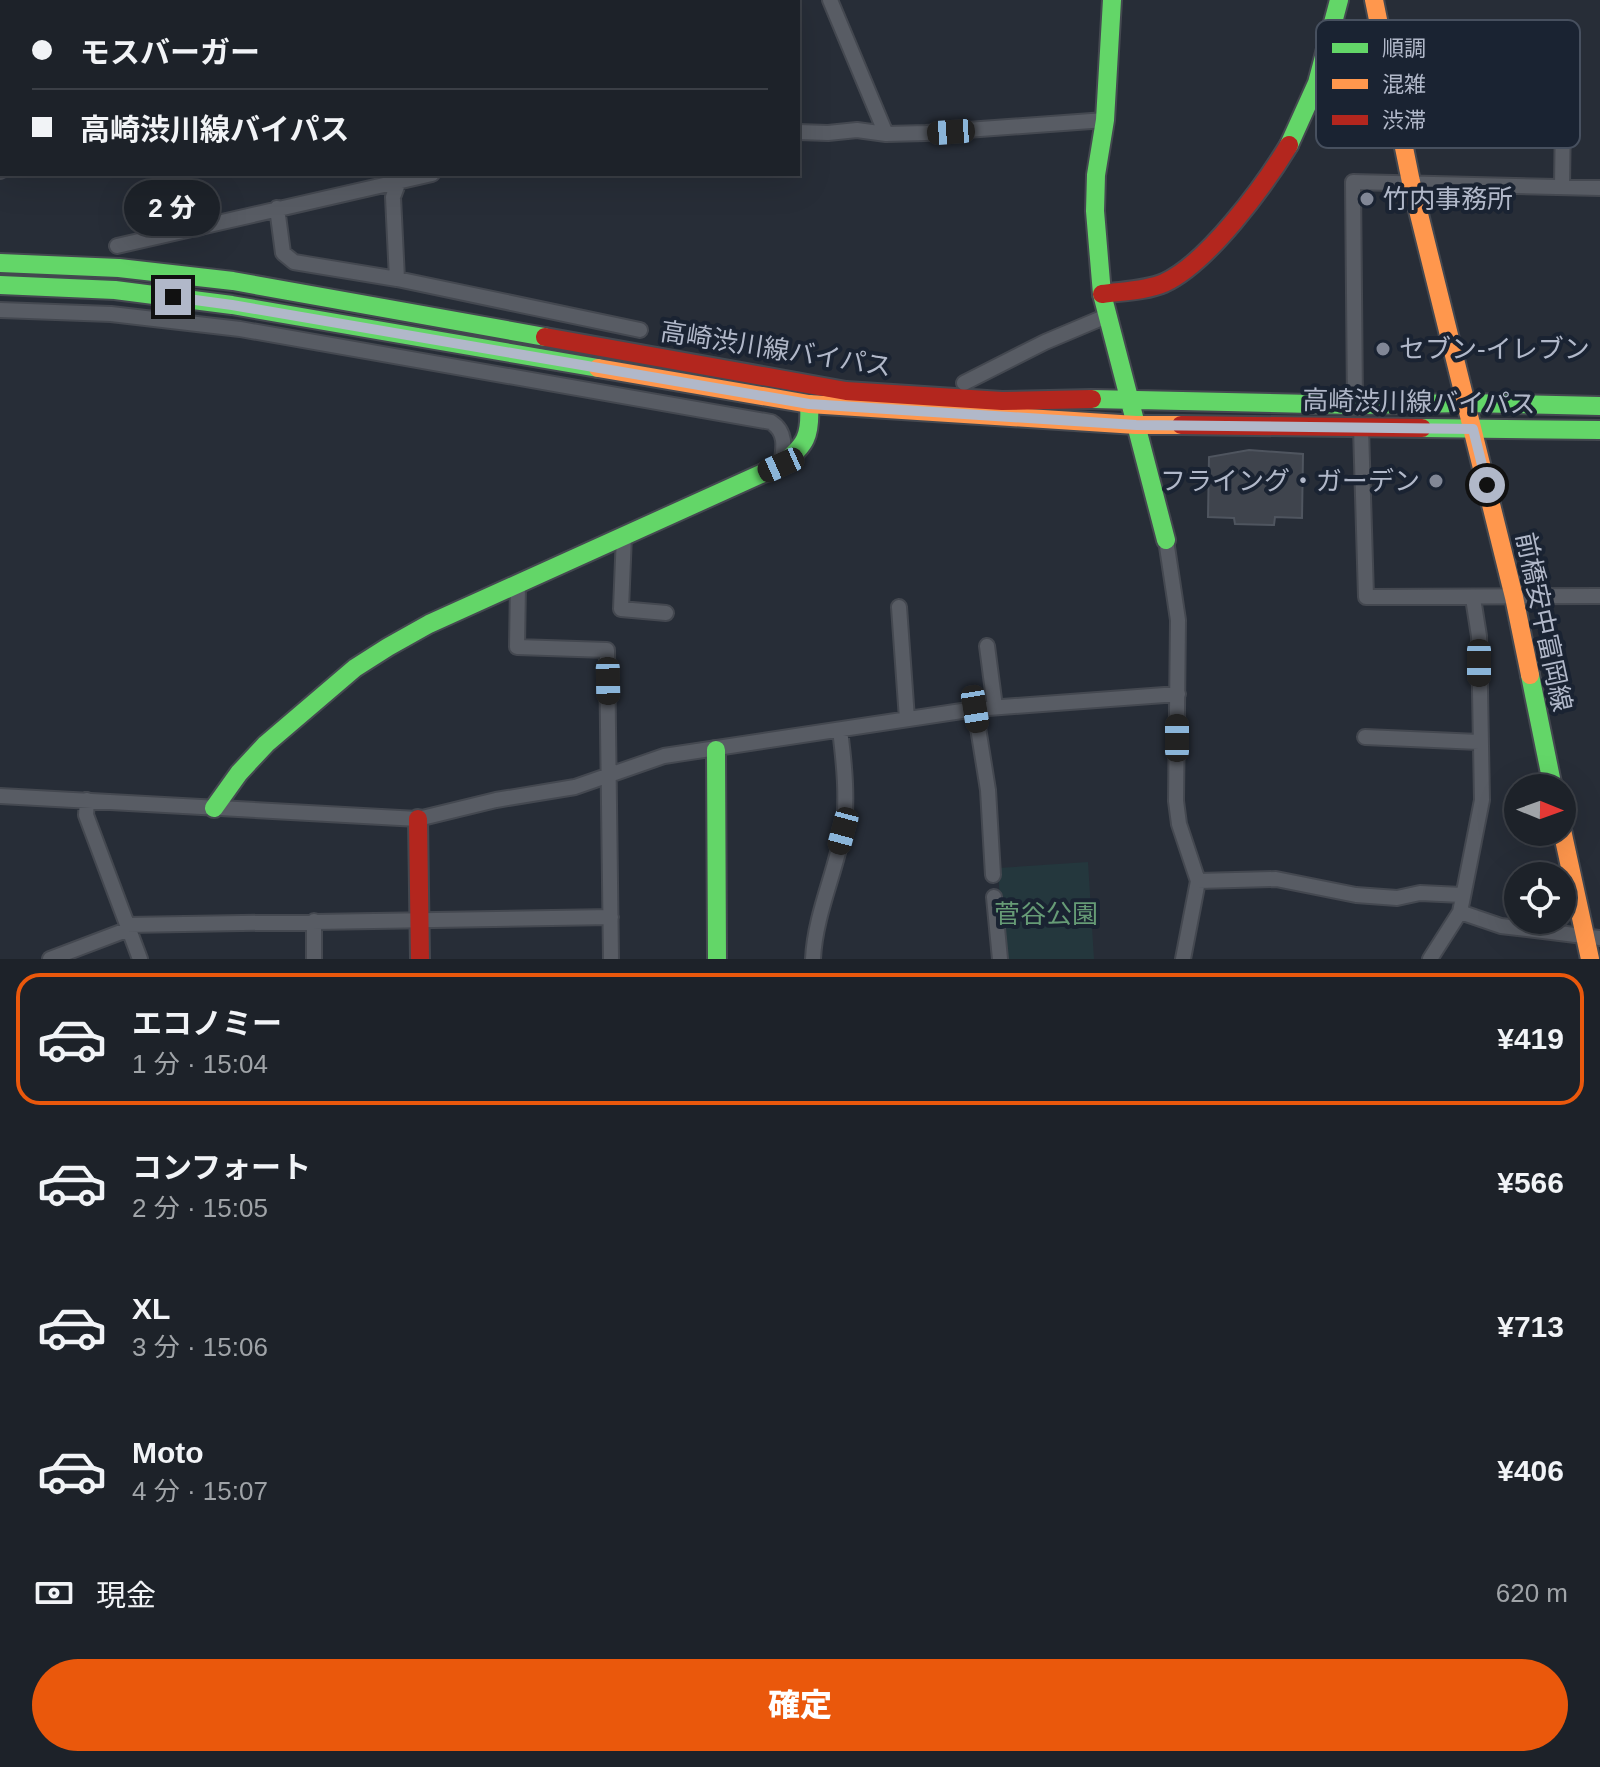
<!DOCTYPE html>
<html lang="ja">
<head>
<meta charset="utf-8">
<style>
	body { margin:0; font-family:Arial,"Noto Sans JP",sans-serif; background:#252a31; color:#f1f3f6; height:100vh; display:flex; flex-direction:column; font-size:30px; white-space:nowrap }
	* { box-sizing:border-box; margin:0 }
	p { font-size:26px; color:#a0a4a8 }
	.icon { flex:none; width:44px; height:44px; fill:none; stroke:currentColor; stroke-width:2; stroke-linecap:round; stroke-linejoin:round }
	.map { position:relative; height:959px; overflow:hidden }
	.side { display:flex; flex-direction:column; background:#1d2229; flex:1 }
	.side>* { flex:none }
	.guide { position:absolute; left:0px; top:0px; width:800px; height:176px; box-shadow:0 8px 32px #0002,0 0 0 2px #3b3f46; display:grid; align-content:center; height:176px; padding:0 32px; background:#1d2229 }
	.needle { width:52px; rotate:91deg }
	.buttons { position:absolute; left:1504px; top:774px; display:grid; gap:16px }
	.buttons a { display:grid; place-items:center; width:72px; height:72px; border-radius:50%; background:#1d2229; box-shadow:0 8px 32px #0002,0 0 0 2px #3b3f46; font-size:40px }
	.end { position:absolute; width:36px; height:36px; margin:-18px; border:10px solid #b1b8c9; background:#111; box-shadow:0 0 0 4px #111 }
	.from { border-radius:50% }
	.bubble { position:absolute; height:56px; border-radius:28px; background:#1d2229; box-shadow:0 8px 32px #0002,0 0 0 2px #3b3f46; font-size:26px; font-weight:800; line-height:56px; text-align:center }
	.car { position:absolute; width:24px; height:48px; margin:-24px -12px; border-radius:10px; box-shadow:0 0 6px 2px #0007; background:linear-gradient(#222 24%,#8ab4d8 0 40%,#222 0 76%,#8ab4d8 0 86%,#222 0) }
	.guide b { display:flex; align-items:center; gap:28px; height:76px; font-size:30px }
	.guide b+b { border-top:2px solid #3b3f46 }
	.guide i { width:20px; height:20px; background:#f1f3f6 }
	ul { padding:14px 0 0; list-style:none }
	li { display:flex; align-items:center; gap:24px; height:132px; margin:0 16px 12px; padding:0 16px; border:4px solid transparent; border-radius:24px }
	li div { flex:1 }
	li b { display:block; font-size:30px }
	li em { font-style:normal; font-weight:800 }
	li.selected { border-color:#ea580c }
	li>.icon { width:72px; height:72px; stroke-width:1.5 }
	.pay { display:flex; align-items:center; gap:20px; height:88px; padding:0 32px; font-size:30px }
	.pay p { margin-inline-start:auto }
	.cta { display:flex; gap:16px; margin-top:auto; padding:16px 32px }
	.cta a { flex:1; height:92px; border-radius:48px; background:#ea580c; color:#fff; font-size:32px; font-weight:800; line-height:92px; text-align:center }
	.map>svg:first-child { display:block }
	.green { fill:#24373d }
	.building { fill:#3f444d; stroke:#4f555f; stroke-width:2 }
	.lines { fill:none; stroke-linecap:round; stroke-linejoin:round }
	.street-casing { stroke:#444850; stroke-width:18 }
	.fast-casing { stroke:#444850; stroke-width:22 }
	.slow-casing { stroke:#444850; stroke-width:22 }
	.jam-casing { stroke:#444850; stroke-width:22 }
	.street { stroke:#585c64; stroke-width:14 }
	.fast { stroke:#63d668; stroke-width:18 }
	.slow { stroke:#ff974d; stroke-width:18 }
	.jam { stroke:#b3261e; stroke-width:18 }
	.route { stroke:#b1b8c9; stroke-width:10 }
	.poi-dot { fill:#818796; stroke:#1a2332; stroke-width:3 }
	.labels { text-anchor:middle; stroke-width:8; stroke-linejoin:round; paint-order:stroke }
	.poi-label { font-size:26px; fill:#b1b8c9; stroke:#1a2332; text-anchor:start }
	.street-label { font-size:26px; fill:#b1b8c9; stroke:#1a2332 }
	.park-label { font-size:26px; fill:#669b76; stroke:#1a2332 }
	.key { fill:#1a2332; stroke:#47505f; stroke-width:2 }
	.key-label { font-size:22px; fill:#b1b8c9 }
</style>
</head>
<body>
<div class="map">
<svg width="1600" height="959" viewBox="0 0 1600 959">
	<rect width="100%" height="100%" fill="#272d37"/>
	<!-- green -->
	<path class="green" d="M1088 862 1094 959H1003L998 868Z"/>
	<!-- building -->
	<path class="building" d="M1249 450 1303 454 1302 518 1275 517 1274 525 1235 524 1234 518 1208 517 1209 457Z"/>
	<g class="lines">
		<defs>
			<path id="street" d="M94 0V2
				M830 0 886 134
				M390 2 394 0
				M798 132 828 133 857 130 886 134 926 133 1105 120
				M0 171 2 170
				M170 174 195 227
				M1562 187 1563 113
				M277 208 283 253 294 262 397 279 640 330
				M117 246 432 174
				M397 279 393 197 399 181
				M0 310 111 314 240 329 771 422C787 432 784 448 781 465
				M964 383 1045 342 1109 315
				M1355 405 1353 182 1600 188
				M1361 428 1366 597 1600 596
				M624 535 621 609 666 613
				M1166 540 1178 620 1176 801 1179 824 1198 881 1183 959
				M518 583 517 647 607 650 611 959
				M899 607 907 719
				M987 646 995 707
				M975 709 988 790 993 875
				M1365 737 1479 742
				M0 796 418 819 496 800 575 787 664 756 975 709 1178 694
				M87 800 86 815 140 959
				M1198 881 1276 879 1356 895 1397 898 1420 893 1462 895
				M994 897 1000 959
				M1460 912 1501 926 1600 938
				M314 921V959
				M127 925 611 917
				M50 959 129 929
				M813 959C815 915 835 874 843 831 848 799 844 762 840 730
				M1430 959 1460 912 1482 800 1479 636 1473 598"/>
			<path id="fast" d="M1112 0 1105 120 1096 175 1095 211 1102 294 1166 540
				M1289 145 1317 83 1339 0
				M0 263 119 268 233 281 545 337
				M0 285 115 290 232 305 598 368
				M1092 399 1355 405 1466 403 1600 406
				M1422 428 1600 430
				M1530 675 1553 788
				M716 750 717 959
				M214 808 239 773 266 744 355 668 388 647 429 624 781 465C806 445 811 436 809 404"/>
			<path id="slow" d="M1374 0 1411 182 1514 597 1530 675
				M598 368 809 404 1136 425H1181
				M1562 830 1590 959"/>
			<path id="jam" d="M1102 294C1122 291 1145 291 1164 283 1208 263 1264 186 1289 145
				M545 337 846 391 1002 401 1092 399
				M1181 425 1422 428
				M418 819 420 959"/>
		</defs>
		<!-- street casing -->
		<use href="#street" class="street-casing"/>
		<!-- fast casing -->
		<use href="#fast" class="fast-casing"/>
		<!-- slow casing -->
		<use href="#slow" class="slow-casing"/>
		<!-- jam casing -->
		<use href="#jam" class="jam-casing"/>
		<!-- street -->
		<use href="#street" class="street"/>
		<!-- fast -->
		<use href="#fast" class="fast"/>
		<!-- slow -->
		<use href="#slow" class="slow"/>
		<!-- jam -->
		<use href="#jam" class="jam"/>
	</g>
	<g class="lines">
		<!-- route -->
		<path class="route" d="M173 297 232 305 809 404 1136 425 1473 429 1487 485"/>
	</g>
	<!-- markers -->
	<g class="poi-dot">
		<circle cx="1367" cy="199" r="8"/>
		<circle cx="1383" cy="349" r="8"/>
		<circle cx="1436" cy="481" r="8"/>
	</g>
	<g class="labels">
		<!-- poi labels -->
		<g class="poi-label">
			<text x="1383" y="208">竹内事務所</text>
			<text x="1399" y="358">セブン-イレブン</text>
			<text x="1420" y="490" text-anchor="end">フライング・ガーデン</text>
		</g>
		<!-- street labels -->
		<g class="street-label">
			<text transform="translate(776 349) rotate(9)" y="9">高崎渋川線バイパス</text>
			<text transform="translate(1419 402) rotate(1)" y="9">高崎渋川線バイパス</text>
			<text transform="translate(1544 622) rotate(78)" y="9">前橋安中富岡線</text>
		</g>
		<!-- park labels -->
		<g class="park-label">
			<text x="1046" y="923">菅谷公園</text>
		</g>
	</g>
	<!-- legend -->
	<rect x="1316" y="20" width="264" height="128" rx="12" class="key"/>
	<rect x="1332" y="43" width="36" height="10" fill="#63d668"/>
	<rect x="1332" y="79" width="36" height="10" fill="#ff974d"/>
	<rect x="1332" y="115" width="36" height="10" fill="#b3261e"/>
	<g class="key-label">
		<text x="1382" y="56">順調</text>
		<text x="1382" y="92">混雑</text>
		<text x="1382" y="128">渋滞</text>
	</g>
</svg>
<div class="buttons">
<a><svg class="needle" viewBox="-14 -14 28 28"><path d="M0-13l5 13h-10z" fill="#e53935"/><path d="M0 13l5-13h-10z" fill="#a0a4a8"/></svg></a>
<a><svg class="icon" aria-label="locate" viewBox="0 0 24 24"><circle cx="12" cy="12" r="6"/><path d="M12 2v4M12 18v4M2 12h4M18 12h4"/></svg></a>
</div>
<i class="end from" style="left:1487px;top:485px"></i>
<i class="end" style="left:173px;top:297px"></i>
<div class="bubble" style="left:124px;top:180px;width:96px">2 分</div>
<i class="car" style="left:951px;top:132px;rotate:266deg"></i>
<i class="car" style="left:781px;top:465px;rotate:246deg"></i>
<i class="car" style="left:1479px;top:663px;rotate:180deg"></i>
<i class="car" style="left:608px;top:681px;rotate:179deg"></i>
<i class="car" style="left:975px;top:709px;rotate:171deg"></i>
<i class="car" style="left:1177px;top:738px;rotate:0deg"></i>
<i class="car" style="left:843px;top:831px;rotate:195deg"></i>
<div class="guide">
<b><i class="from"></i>モスバーガー</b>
<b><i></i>高崎渋川線バイパス</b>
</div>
</div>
<section class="side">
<ul>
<li class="selected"><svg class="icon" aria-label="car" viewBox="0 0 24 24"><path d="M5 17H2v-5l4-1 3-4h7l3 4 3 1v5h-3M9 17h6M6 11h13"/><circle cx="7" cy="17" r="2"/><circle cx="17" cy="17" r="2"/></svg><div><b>エコノミー</b><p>1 分 · 15:04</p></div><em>¥419</em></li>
<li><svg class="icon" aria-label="car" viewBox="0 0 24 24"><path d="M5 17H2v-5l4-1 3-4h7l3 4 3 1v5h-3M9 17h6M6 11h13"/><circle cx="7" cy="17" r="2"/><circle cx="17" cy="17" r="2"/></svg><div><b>コンフォート</b><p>2 分 · 15:05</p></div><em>¥566</em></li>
<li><svg class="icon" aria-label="car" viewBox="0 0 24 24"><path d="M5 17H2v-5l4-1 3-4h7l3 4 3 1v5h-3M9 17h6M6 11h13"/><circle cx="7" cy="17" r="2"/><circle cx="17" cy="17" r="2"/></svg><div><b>XL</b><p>3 分 · 15:06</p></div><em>¥713</em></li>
<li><svg class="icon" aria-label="car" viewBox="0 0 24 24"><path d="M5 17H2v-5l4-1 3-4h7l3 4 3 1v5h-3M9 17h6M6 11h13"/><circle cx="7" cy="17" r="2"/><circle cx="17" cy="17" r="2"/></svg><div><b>Moto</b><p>4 分 · 15:07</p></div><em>¥406</em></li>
</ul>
<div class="pay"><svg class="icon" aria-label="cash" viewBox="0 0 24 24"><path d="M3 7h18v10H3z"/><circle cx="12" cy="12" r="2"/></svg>現金<p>620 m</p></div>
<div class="cta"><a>確定</a></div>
</section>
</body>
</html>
